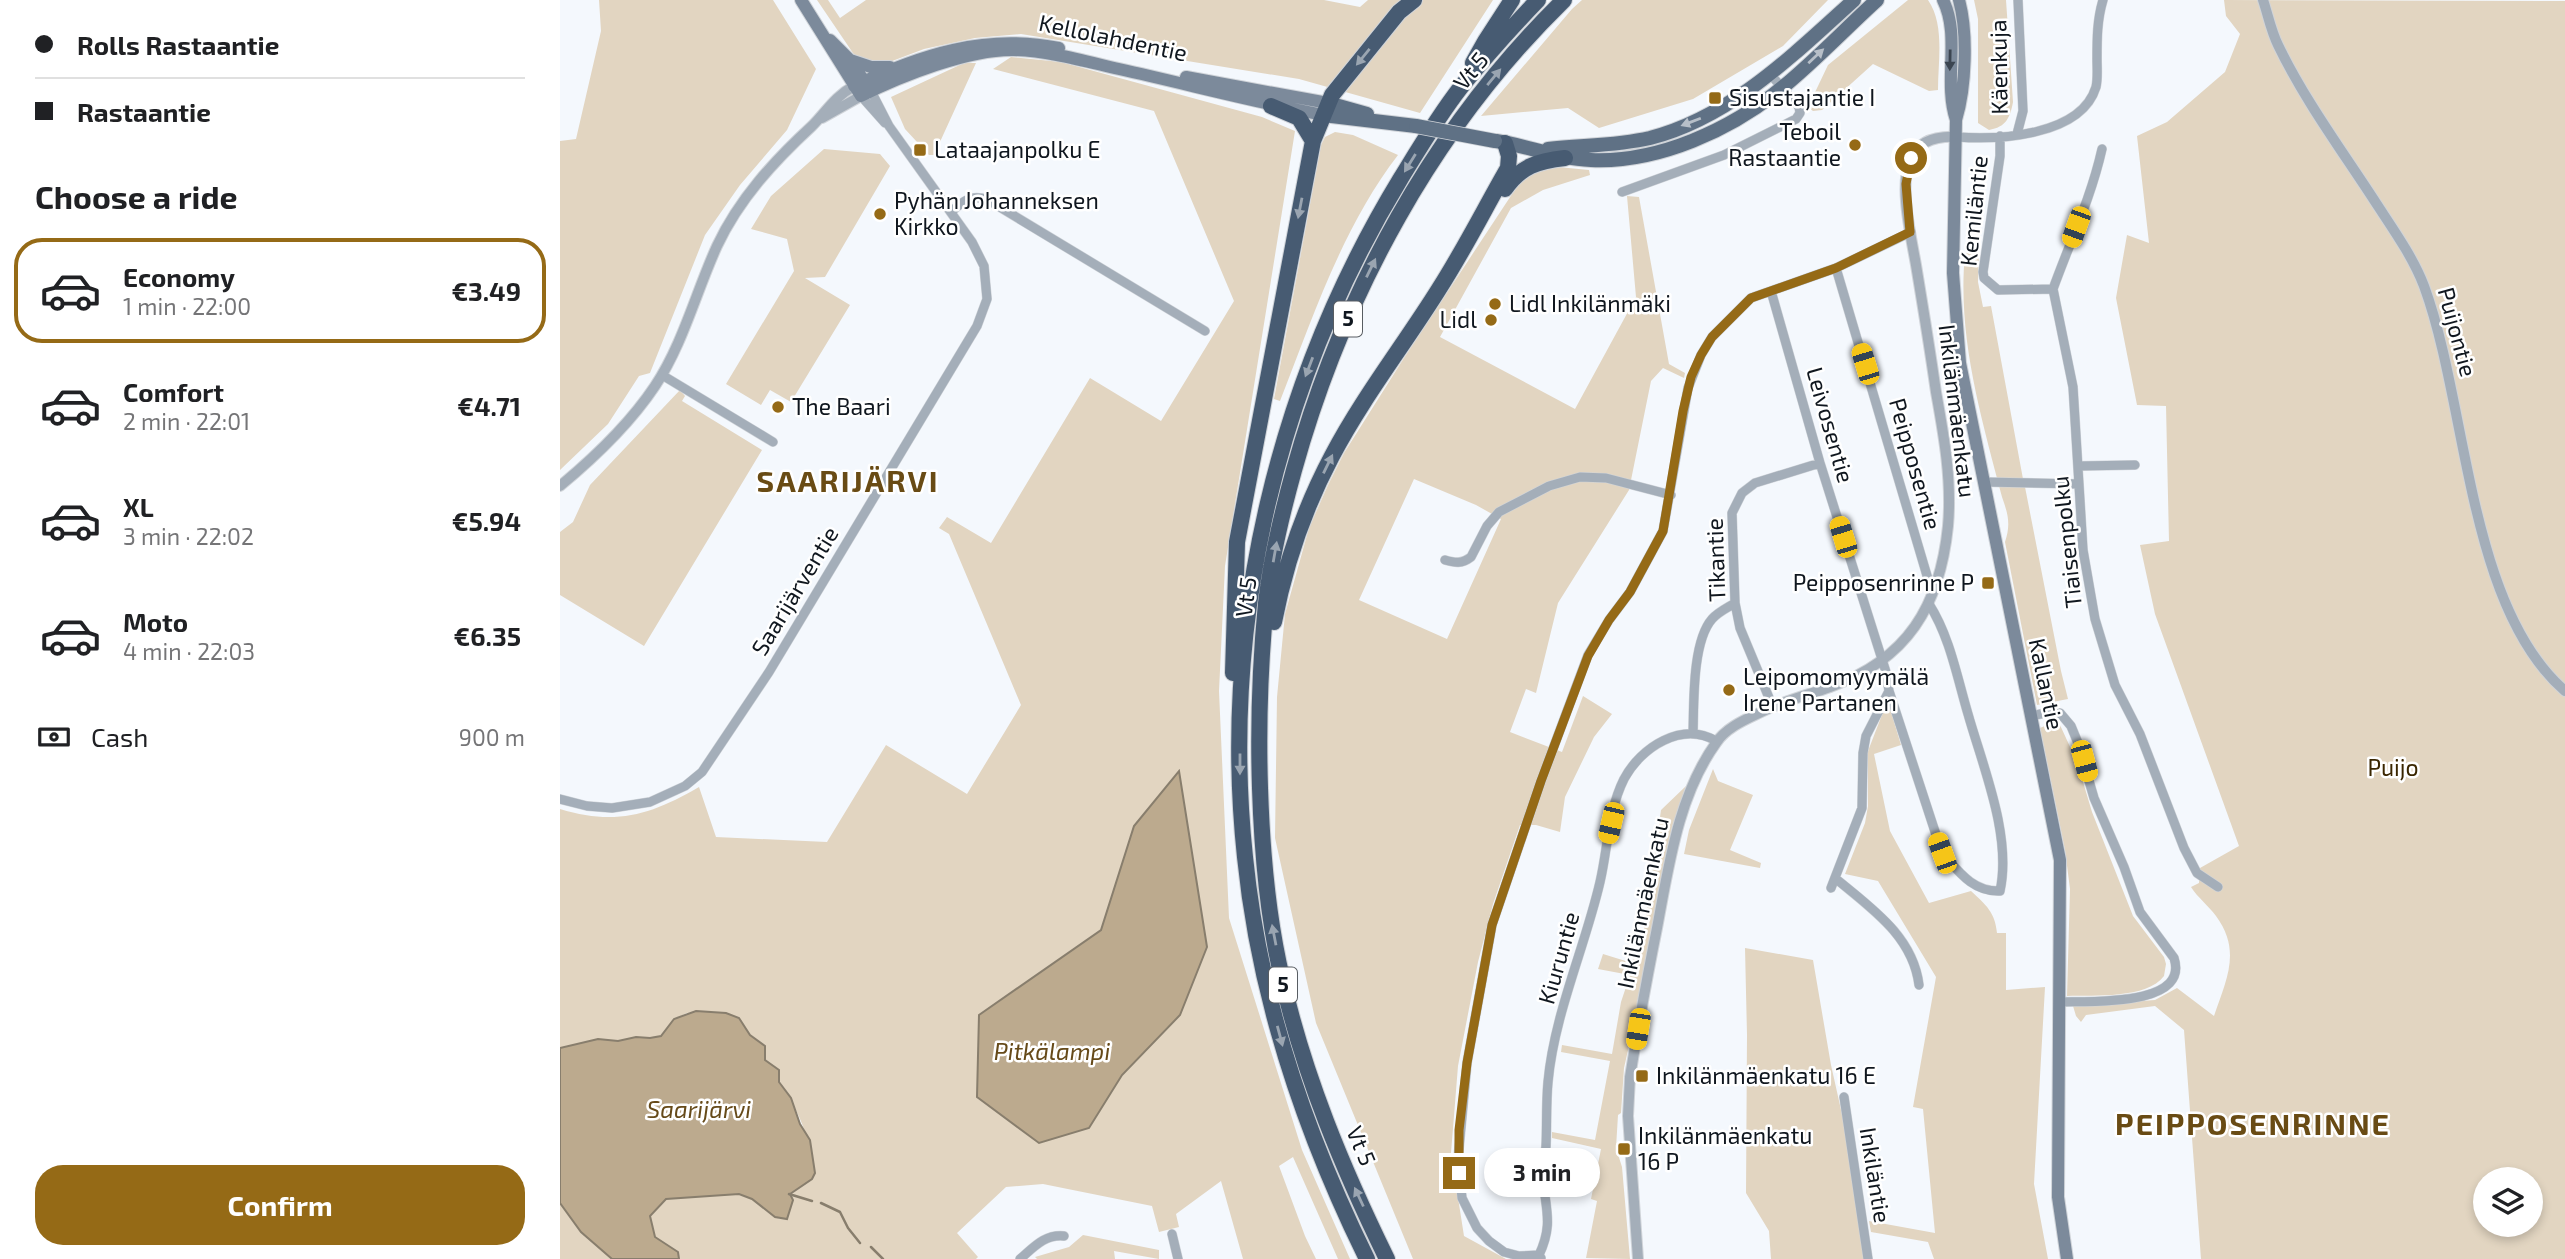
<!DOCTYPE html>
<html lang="en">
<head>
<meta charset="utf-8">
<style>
	body { margin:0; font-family:"Exo 2",sans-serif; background:#f2f2f2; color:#202124; height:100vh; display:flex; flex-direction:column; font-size:26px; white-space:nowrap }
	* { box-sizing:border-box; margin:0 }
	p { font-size:23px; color:#757577 }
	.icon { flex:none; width:38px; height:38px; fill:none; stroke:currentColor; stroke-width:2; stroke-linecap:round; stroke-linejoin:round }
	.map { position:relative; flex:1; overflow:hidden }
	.details { display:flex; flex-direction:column; background:#fff; width:560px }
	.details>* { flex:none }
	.banner { display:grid; align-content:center; height:154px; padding:0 35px; background:#fff }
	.fabs { position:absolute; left:1913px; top:1167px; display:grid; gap:14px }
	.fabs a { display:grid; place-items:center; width:70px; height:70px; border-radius:50%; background:#fff; box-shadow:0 4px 10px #0003; font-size:35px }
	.end { position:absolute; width:32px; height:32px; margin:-16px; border:9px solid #956a16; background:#fff; box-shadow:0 0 0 4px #fff }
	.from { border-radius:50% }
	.bubble { position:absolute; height:49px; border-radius:24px; background:#fff; box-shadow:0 4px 10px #0003; font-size:23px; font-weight:700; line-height:49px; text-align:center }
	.car { position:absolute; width:21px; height:42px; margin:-21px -10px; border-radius:9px; box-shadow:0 0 5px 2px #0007; background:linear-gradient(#f5c518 24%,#345 0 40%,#f5c518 0 76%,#345 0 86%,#f5c518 0) }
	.banner b { display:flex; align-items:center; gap:24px; height:66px; font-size:26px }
	.banner b+b { border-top:2px solid #e0e0e0 }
	.banner i { width:18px; height:18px; background:#202124 }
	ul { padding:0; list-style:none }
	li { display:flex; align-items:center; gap:21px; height:105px; margin:0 14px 10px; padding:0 21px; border:4px solid transparent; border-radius:28px }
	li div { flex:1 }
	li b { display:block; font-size:26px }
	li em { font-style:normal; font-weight:700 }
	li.on { border-color:#956a16 }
	li>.icon { width:63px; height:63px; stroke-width:1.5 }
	h2 { padding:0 35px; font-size:32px; line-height:84px }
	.pay { display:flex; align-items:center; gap:18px; height:77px; padding:0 35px; font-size:26px }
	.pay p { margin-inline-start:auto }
	.button { display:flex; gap:14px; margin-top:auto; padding:14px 35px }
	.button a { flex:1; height:80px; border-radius:28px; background:#956a16; color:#fff; font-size:28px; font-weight:700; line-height:80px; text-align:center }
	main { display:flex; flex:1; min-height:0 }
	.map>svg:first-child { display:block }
	.green { fill:#e2d5c1; fill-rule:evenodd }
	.water { fill:#bcaa8e; stroke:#887e6d; stroke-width:2 }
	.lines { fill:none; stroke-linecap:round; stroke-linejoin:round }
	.stream { stroke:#887e6d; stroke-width:2.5 }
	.minor-casing { stroke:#d0d4d9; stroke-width:10 }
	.tertiary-casing { stroke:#d0d4d9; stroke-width:12 }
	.secondary-casing { stroke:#d0d4d9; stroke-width:14 }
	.primary-casing { stroke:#d0d4d9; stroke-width:16 }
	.motorway-casing { stroke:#d0d4d9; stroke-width:18 }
	.minor { stroke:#a4aeb9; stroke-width:9 }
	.tertiary { stroke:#a4aeb9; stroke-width:10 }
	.secondary { stroke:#7c8a9b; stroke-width:12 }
	.primary { stroke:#5f7185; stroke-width:14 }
	.motorway { stroke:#475b72; stroke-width:16 }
	.primary-bridge-casing { stroke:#d0d4d9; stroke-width:16; stroke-linecap:butt }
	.primary-bridge { stroke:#5f7185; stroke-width:14 }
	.oneway { fill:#b7bfc8 }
	.oneway2 { fill:#9aa5b1 }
	.oneway3 { fill:#3b4551 }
	.route { stroke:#956a16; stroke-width:9 }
	.poi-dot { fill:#956a16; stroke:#fff; stroke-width:2.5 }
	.labels { text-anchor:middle; stroke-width:5; stroke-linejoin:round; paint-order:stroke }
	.shield { fill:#fff; stroke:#585d62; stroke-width:2 }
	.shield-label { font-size:21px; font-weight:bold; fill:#10171f }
	.street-label { font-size:23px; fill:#10171f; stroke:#fff }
	.poi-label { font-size:23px; fill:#10171f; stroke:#fff; text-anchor:start }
	.park-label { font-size:23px; fill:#3a2600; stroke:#fff }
	.water-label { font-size:24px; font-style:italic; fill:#664a19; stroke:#fff }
	.district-label { font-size:30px; font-weight:bold; letter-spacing:2px; fill:#694b14; stroke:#fff }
</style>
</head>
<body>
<main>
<section class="details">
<div class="banner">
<b><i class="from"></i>Rolls Rastaantie</b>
<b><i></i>Rastaantie</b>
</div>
<h2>Choose a ride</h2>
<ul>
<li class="on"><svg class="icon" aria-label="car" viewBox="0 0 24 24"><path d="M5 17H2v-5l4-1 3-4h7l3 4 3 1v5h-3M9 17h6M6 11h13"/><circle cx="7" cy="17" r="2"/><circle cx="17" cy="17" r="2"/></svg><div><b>Economy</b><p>1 min · 22:00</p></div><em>€3.49</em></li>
<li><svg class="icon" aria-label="car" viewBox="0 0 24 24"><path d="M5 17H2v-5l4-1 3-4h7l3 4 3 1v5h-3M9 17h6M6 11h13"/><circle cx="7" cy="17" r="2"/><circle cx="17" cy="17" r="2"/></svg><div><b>Comfort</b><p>2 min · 22:01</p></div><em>€4.71</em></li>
<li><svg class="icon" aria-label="car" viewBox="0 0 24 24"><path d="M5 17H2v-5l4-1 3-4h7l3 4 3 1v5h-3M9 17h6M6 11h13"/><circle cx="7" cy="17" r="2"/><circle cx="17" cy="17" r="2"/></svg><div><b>XL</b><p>3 min · 22:02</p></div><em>€5.94</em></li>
<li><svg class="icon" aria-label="car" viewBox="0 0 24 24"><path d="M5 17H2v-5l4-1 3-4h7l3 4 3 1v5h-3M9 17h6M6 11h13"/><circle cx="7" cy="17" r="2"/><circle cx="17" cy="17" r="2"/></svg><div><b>Moto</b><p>4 min · 22:03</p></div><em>€6.35</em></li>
</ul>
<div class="pay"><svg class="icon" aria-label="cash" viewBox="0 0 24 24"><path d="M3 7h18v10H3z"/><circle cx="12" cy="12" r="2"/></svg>Cash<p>900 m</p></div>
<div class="button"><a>Confirm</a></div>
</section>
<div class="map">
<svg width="2005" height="1259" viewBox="0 0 2005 1259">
	<rect width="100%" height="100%" fill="#f4f8fd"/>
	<!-- green -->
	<path class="green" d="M39 0H213L256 69 227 130 180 185 145 235 90 373 79 376 48 424 0 470V141L16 139 41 31Z
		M257 0H268L280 18 306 0H764L800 7 808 0H933L860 113 739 79 461 34 415 38 364 49 319 66 297 59Z
		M1022 0H1268L1223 46 1133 99 1039 128 1008 108 921 116 1012 9Z
		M1348 0H1368C1385 25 1378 60 1378 90L1369 91 1313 64 1262 110 1253 111 1248 107 1268 65Z
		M1414 0H1446L1453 102C1450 118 1446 127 1429 130L1418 123V19Z
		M1664 0 2005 1V1259H1641L1624 1030 1595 1006 1526 1015 1521 1022 1516 1016 1513 1006 1595 1000 1617 988 1654 1016C1666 980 1682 951 1656 916 1648 905 1638 898 1631 887L1639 883 1640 868 1679 846 1595 614 1580 545 1609 541 1606 406 1577 405 1556 298 1567 235 1589 243 1577 136 1607 122 1665 72 1680 34 1666 16ZM1925 1180H1970V1225H1925Z
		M451 57 501 62 702 117 735 131 665 566 659 691 669 918 742 1150 790 1259H778L733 1157 719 1166 745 1236 756 1259H683L661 1181 616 1214 619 1227 599 1232 592 1206 483 1184 446 1187 397 1233 418 1257 416 1259H119L117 1252 95 1237 90 1216 106 1199C129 1196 168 1188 189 1198 201 1203 208 1214 220 1219L230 1211 229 1194 252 1179 255 1173C253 1146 236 1103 219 1082V1070L205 1060V1046L190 1035 179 1018 166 1013 146 1011 127 1013 114 1019 101 1036 90 1038 76 1037 58 1041 38 1039 0 1048V809C55 826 91 815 139 787L156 837 267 842 326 745 407 794 461 705 389 534 379 528 387 517 431 543 530 378 601 421 674 301 594 111 433 69ZM619 771 647 947 620 1015 562 1075 529 1128 419 1015 541 930 574 826Z
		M404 63H416L374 155H369L345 129 331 97Z
		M775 132 793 135 838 155C782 228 753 317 720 401L714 399 761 145 765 137Z
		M264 149 320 154 330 166 265 277 245 278 290 305 231 402 210 390 201 405 166 384 234 271 227 239 191 229 211 196Z
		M998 167 1029 170 1030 175 983 190 951 208 880 337 1015 409 1076 297 1067 196 1079 197 1109 364 1125 373 1124 378 1103 368 1091 381 1069 490 998 603 976 693 966 689 950 732 1002 752 1023 696 1052 714 1034 737 1005 797 1000 832 976 825H960L933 904 918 962 898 1066 891 1153 904 1236 946 1259H853L756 1023 715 838 717 697 725 614 749 528 768 485 784 453 844 358 960 182C971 172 984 168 998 167ZM854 479 916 505 941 519 887 639 799 600Z
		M1419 251 1418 282 1423 307 1431 306 1463 479H1515V487H1465L1501 671 1508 699 1477 705 1445 542C1451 524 1448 514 1442 497 1421 416 1397 337 1405 253Z
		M120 390 125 396 122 401 202 450 84 646 0 595V532L13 522 30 485Z
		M1329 705 1341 745 1314 754 1330 831 1369 903 1411 891C1426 905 1435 912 1437 933H1446V990L1485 987 1474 1184 1488 1259H1374L1368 1242 1311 1232 1309 1221 1375 1233 1363 1109 1353 1107 1376 977 1318 881 1285 874 1305 823 1308 806V751L1325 707Z
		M1492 723 1500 725 1517 762 1532 812 1573 916 1604 957 1606 964 1604 976C1587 999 1534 995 1507 996L1510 889 1505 850 1480 728Z
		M1153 769 1158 781 1193 795 1170 850 1201 863 1200 868 1124 854 1129 830Z
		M1126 786 1112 827 1078 1006 1064 1068 1061 1113 1058 1115 1056 1148 1062 1167 1070 1259 1026 1258 1037 1201 1031 1199 1041 1149 992 1138V1132L1035 1140 1050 1061 1001 1052 1002 1045 1052 1054 1061 1002 1070 975 1038 969 1043 954 1072 963 1084 929 1101 810Z
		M1185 948 1253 960 1271 1065 1296 1177 1305 1259H1211L1209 1231 1186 1193 1187 1035Z
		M0 1203 21 1232 52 1259H0Z
		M523 1235 599 1250V1259L554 1251 555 1259H477L475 1257 509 1247Z"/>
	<!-- water -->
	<path class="water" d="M619 771 647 947 620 1015 562 1075 529 1128 479 1143 417 1097 419 1015 541 930 574 826Z
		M136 1011 166 1013 179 1018 190 1035 205 1046V1060L219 1070V1082L231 1098 240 1124 250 1140 255 1173 252 1179 230 1194 233 1200 227 1219 215 1217 192 1199 179 1194 106 1199 90 1216 95 1237 118 1252 119 1259H52L21 1232 0 1203V1048L38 1039 58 1041 76 1037 90 1038 101 1036 114 1019Z"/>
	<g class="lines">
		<!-- stream -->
		<path class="stream" d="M229 1194 252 1201
			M261 1203 280 1212 288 1228 300 1243
			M311 1247 323 1259"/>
		<defs>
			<path id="minor" d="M301 96 325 123
				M1457 134 1463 111 1458 0
				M1440 136V156L1423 272 1424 278 1438 290 1493 289C1510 242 1531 198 1542 149
				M1397 137C1439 140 1521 136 1536 87 1538 79 1537 68 1537 59 1537 39 1537 20 1543 0
				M1062 192 1164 155 1236 119 1240 113 1239 107 1211 75
				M391 212C403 201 411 194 428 200L645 331
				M1276 268 1368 579 1374 590
				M1493 289 1513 387 1523 550 1535 619 1555 685 1580 734 1624 848 1637 873 1658 887
				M1211 291 1260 463 1326 672 1329 691 1382 853C1399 872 1413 892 1440 891 1452 836 1423 767 1408 714 1397 677 1390 637 1369 604
				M102 375 213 442
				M1519 466 1575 465
				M1424 482 1519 484
				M885 560C895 563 902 564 911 557L927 526 939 512 989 486 1020 477 1046 478 1111 495
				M1212 705 1180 628 1175 603 1172 513 1182 493 1195 483 1260 463
				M1471 716 1485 713H1500L1511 726 1518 743 1534 798 1564 867 1580 912 1614 958C1630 1007 1529 1001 1500 1002
				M1133 734C1134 703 1132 642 1152 619 1158 612 1167 608 1175 603
				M0 799 27 806 52 808 90 802 125 786 142 772 209 672 417 326 427 299 424 266 412 242 329 126 311 91
				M1275 878C1311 908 1353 936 1359 985
				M1271 888 1302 808 1303 753 1306 736 1329 691
				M1284 1097 1308 1259
				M612 1234 618 1259
				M979 1255 959 1256 944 1252 929 1241 917 1228 902 1198 898 1159 907 1063 932 925 981 781 1028 655 1049 620 1070 592 1103 531 1128 388 1141 355 1152 337 1191 298 1276 268 1351 232
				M981 1258 979 1255C994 1223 985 1209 983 1177 983 1167 985 1156 986 1146 987 1125 986 1103 988 1082 994 1015 1025 947 1040 882 1048 848 1048 811 1064 779 1081 747 1122 721 1156 741
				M460 1259C474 1247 485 1234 504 1236"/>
			<path id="tertiary" d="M1703 0C1708 15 1711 31 1718 45 1745 101 1783 152 1816 203 1833 229 1853 257 1864 286 1908 405 1907 606 2005 691
				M262 118 301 96
				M0 486C35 457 69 425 95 386 123 344 136 292 157 246 179 199 214 161 252 126 267 111 274 97 294 86
				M1078 1259 1068 1116 1070 1077C1078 1027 1087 978 1097 928 1109 865 1118 796 1156 743 1165 729 1182 721 1197 714 1220 702 1245 696 1270 687 1347 660 1380 606 1388 526 1392 481 1384 436 1376 392 1370 350 1363 307 1356 265 1351 236 1339 187 1350 160 1358 140 1377 136 1397 137"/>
			<path id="secondary" d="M241 0 301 96C341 76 409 49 454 50 489 51 524 61 559 69 627 84 694 102 763 115
				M1383 0C1401 36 1383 81 1396 120
				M1399 0C1408 33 1406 87 1396 120L1393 273 1400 363 1500 860 1498 1197 1507 1259
				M270 40 290 60 307 85
				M290 60 311 67H330
				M626 77 768 103
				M294 86C360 55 425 33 499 48"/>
			<path id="primary" d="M768 103 807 114
				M763 115 856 126
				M936 141C968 146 999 159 1031 160 1098 163 1171 130 1223 87 1256 60 1286 28 1317 0
				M988 149C1022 145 1056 146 1090 138 1171 117 1233 55 1294 0"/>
			<path id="motorway" d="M913 63 926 40 952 0
				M711 106 739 118 753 141
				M945 189C961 166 978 161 1005 158
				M714 622C725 565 745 507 772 456 803 397 844 345 879 289 904 250 925 208 948 168L949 156 945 143
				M673 673 677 542 753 141 772 95 839 12 854 0
				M807 1259C745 1133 699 997 685 857 660 621 718 380 841 178 860 147 879 115 901 87 925 57 952 27 978 0
				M827 1259C783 1169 744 1076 722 978 707 915 702 852 700 788 698 726 700 665 706 603 711 558 722 513 734 470 783 294 873 128 1004 0"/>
		</defs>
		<!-- minor casing -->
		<use href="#minor" class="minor-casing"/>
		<!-- tertiary casing -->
		<use href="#tertiary" class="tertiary-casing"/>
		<!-- secondary casing -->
		<use href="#secondary" class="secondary-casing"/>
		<!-- primary casing -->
		<use href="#primary" class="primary-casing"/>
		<!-- motorway casing -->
		<use href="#motorway" class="motorway-casing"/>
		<!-- minor -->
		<use href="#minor" class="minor"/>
		<!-- tertiary -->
		<use href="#tertiary" class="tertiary"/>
		<!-- secondary -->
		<use href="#secondary" class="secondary"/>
		<!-- primary -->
		<use href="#primary" class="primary"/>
		<!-- motorway -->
		<use href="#motorway" class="motorway"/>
		<defs>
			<path id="primary-bridge" d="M856 126 935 141"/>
		</defs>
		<!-- primary-bridge casing -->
		<use href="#primary-bridge" class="primary-bridge-casing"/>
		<!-- primary-bridge -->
		<use href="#primary-bridge" class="primary-bridge"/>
	</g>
	<!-- one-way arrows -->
	<defs><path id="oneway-solid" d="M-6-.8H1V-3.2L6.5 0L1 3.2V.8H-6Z" transform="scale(1.75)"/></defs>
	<g class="oneway">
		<use href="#oneway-solid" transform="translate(1256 56) rotate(-43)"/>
		<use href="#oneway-solid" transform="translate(1131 122) rotate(159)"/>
	</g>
	<g class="oneway2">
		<use href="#oneway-solid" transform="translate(803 57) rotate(129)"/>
		<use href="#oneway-solid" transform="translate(934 77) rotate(-50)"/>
		<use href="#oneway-solid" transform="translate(850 163) rotate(122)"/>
		<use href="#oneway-solid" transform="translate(740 208) rotate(101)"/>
		<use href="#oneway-solid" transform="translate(811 268) rotate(-64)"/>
		<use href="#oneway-solid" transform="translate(749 367) rotate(111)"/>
		<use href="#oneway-solid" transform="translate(768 464) rotate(-64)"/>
		<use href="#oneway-solid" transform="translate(715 552) rotate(-80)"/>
		<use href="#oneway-solid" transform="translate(680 764) rotate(90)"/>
		<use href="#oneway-solid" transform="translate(714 935) rotate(-101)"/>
		<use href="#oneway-solid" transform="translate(720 1036) rotate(75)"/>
		<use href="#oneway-solid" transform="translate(799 1197) rotate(-115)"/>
	</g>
	<use class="oneway3" href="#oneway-solid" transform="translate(1390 60) rotate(91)"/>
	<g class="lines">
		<!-- route -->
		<path class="route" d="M899 1173V1130L907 1063 932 925 981 781 1028 656 1049 620 1070 592 1103 531 1123 411 1131 377 1141 355 1152 337 1191 298 1276 268 1350 232 1346 184 1351 158"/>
	</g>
	<!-- markers -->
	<g class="poi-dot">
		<rect x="1148" y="91" width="14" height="14" rx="3.5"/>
		<circle cx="1295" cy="145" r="7"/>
		<rect x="353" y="143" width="14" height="14" rx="3.5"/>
		<circle cx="320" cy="214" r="7"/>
		<circle cx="935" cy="304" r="7"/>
		<circle cx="931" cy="320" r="7"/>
		<circle cx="218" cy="407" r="7"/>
		<rect x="1421" y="576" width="14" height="14" rx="3.5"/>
		<circle cx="1169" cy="690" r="7"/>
		<rect x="1075" y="1069" width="14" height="14" rx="3.5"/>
		<rect x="1057" y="1142" width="14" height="14" rx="3.5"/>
	</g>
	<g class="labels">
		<!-- shield labels -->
		<g class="shield">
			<rect x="774" y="301.5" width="28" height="35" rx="5"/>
			<rect x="709" y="967.5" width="28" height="35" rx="5"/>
		</g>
		<g class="shield-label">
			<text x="788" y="326">5</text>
			<text x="723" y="992">5</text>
		</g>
		<!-- street labels -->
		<g class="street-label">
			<text transform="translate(553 38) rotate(12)" y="8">Kellolahdentie</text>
			<text transform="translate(1439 67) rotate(-91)" y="8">Käenkuja</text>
			<text transform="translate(911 71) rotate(-51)" y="8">Vt 5</text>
			<text transform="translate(1414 211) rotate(-84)" y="8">Kemiläntie</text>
			<text transform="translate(1897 332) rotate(75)" y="8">Puijontie</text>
			<text transform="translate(1397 411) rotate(83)" y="8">Inkilänmäenkatu</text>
			<text transform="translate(1270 425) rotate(74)" y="8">Leivosentie</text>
			<text transform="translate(1355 464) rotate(74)" y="8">Peipposentie</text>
			<text transform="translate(1507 542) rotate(-96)" y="8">Tiaisenpolku</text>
			<text transform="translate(1156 560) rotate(-92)" y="8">Tikantie</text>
			<text transform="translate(235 591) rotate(-59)" y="8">Saarijärventie</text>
			<text transform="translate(686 597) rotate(-83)" y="8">Vt 5</text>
			<text transform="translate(1486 684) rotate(78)" y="8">Kallantie</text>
			<text transform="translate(1083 903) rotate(-78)" y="8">Inkilänmäenkatu</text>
			<text transform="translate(999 958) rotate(-74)" y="8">Kiuruntie</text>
			<text transform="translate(801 1146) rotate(67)" y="8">Vt 5</text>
			<text transform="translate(1315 1175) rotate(81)" y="8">Inkiläntie</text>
		</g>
		<!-- poi labels -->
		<g class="poi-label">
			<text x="1169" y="106">Sisustajantie I</text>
			<text x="1281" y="140" text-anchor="end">Teboil<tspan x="1281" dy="26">Rastaantie</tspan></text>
			<text x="374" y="158">Lataajanpolku E</text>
			<text x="334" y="209">Pyhän Johanneksen<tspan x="334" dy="26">Kirkko</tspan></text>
			<text x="949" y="312">Lidl Inkilänmäki</text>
			<text x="917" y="328" text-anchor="end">Lidl</text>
			<text x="232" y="415">The Baari</text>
			<text x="1414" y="591" text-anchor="end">Peipposenrinne P</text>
			<text x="1183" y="685">Leipomomyymälä<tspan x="1183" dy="26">Irene Partanen</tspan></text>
			<text x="1096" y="1084">Inkilänmäenkatu 16 E</text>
			<text x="1078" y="1144">Inkilänmäenkatu<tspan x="1078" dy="26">16 P</tspan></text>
		</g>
		<!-- park labels -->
		<g class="park-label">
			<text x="1833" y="776">Puijo</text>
		</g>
		<!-- water labels -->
		<g class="water-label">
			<text x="492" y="1060">Pitkälampi</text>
			<text x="139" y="1118">Saarijärvi</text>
		</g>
		<!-- district labels -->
		<g class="district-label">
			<text x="288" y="492">SAARIJÄRVI</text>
			<text x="1693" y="1135">PEIPPOSENRINNE</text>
		</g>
	</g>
</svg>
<div class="fabs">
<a><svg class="icon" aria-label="layers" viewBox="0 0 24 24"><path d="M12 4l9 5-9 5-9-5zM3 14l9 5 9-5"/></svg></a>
</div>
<i class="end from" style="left:1351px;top:158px"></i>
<i class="end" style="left:899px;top:1173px"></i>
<div class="bubble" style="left:924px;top:1148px;width:116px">3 min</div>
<i class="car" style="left:1516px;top:227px;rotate:200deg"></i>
<i class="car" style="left:1305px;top:364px;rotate:343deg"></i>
<i class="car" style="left:1283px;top:537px;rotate:343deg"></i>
<i class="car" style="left:1524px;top:761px;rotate:165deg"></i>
<i class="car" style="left:1051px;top:823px;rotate:193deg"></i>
<i class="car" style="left:1382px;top:853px;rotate:340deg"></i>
<i class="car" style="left:1078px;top:1029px;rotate:189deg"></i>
</div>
</main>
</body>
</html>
